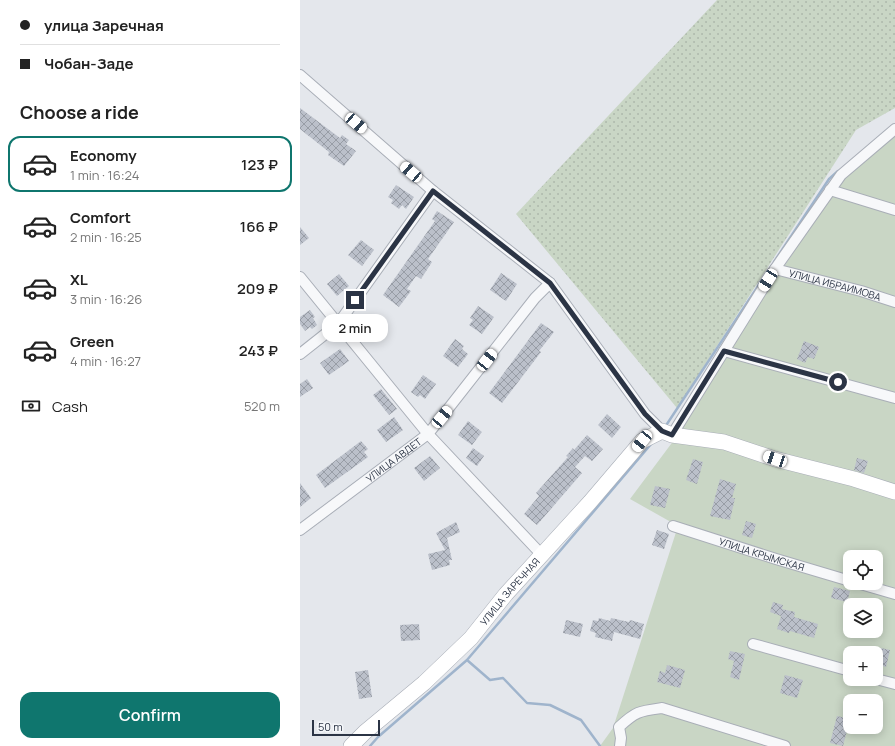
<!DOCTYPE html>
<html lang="en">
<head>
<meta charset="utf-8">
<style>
	body { margin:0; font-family:Manrope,sans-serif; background:#f2f2f2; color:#222; height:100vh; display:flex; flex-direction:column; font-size:15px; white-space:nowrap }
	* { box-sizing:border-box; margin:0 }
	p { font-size:13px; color:#767676 }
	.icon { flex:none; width:22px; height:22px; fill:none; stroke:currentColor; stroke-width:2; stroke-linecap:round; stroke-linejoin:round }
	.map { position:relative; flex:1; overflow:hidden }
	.sheet { display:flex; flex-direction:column; background:#fff; width:300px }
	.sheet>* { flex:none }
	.top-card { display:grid; align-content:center; height:88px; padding:0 20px; background:#fff }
	.tools { position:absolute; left:543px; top:550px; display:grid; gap:8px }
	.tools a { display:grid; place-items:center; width:40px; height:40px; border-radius:8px; background:#fff; box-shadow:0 2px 10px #0003; font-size:20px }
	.scale { position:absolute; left:12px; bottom:10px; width:68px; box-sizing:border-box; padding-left:4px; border:2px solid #2b3445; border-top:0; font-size:11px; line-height:14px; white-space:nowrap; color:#2b3445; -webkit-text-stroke:3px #f4f6f9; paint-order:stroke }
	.end { position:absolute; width:18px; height:18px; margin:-9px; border:5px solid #2b3445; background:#fff; box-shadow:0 0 0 2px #fff }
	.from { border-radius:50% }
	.bubble { position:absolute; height:28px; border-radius:12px; background:#fff; box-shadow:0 2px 10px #0003; font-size:13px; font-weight:600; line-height:28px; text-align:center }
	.car { position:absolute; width:12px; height:24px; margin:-12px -6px; border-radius:5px; box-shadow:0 0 3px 1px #0007; background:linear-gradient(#fff 24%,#345 0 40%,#fff 0 76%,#345 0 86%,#fff 0) }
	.top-card b { display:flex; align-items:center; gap:14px; height:38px; font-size:15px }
	.top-card b+b { border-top:1px solid #e0e0e0 }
	.top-card i { width:10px; height:10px; background:#222 }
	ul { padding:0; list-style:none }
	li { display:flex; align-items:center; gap:12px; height:56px; margin:0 8px 6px; padding:0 12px; border:2px solid transparent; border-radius:12px }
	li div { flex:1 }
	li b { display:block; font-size:15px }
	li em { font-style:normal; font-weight:600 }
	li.selected { border-color:#0f766e }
	li>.icon { width:36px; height:36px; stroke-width:1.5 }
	h2 { padding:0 20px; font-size:18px; line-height:48px }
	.pay { display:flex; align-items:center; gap:10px; height:44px; padding:0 20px; font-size:15px }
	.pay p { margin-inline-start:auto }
	.primary-button { display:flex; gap:8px; margin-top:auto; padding:8px 20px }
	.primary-button a { flex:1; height:46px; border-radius:12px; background:#0f766e; color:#fff; font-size:16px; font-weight:600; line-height:46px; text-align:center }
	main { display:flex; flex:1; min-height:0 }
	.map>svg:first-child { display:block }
	.grass { fill:url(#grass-dots) }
	.green { fill:#c9d6c5; fill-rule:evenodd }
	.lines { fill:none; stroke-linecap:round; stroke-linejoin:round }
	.stream { stroke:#9fb4cc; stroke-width:2.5 }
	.building { fill:url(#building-cross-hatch) }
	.street-casing { stroke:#a9aeb7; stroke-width:12 }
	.secondary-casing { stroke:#a9aeb7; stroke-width:16 }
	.street { stroke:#f7f8fa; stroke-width:10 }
	.secondary { stroke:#fff; stroke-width:15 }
	.route { stroke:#2b3445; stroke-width:5 }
	.labels { text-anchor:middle; stroke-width:4; stroke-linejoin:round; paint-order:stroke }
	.street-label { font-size:10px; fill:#2b3445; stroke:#f4f6f9 }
</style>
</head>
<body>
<main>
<section class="sheet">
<div class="top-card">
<b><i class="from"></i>улица Заречная</b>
<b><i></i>Чобан-Заде</b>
</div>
<h2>Choose a ride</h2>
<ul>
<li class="selected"><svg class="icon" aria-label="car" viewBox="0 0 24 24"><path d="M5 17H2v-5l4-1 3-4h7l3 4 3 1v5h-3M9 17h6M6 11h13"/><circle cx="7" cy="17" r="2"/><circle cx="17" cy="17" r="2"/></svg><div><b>Economy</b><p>1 min · 16:24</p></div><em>123 ₽</em></li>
<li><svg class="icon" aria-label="car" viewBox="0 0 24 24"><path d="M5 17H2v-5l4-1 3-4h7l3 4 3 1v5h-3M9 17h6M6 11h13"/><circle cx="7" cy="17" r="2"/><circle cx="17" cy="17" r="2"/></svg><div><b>Comfort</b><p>2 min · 16:25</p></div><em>166 ₽</em></li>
<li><svg class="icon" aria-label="car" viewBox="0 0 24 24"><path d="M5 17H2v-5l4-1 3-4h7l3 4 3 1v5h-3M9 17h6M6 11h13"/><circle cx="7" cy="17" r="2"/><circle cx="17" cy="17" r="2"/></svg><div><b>XL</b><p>3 min · 16:26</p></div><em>209 ₽</em></li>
<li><svg class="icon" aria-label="car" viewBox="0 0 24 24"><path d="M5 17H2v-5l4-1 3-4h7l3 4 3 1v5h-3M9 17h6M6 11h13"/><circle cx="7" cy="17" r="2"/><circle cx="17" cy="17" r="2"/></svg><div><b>Green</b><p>4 min · 16:27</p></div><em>243 ₽</em></li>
</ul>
<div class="pay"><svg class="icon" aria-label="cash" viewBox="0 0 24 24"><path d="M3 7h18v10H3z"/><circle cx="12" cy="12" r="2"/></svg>Cash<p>520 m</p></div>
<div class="primary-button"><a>Confirm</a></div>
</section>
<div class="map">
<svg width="595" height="746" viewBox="0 0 595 746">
	<defs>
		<pattern id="grass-dots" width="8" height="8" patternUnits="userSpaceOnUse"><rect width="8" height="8" fill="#c9d6c5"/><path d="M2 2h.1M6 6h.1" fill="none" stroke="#adb8ab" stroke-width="1.8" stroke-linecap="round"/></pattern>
		<pattern id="building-cross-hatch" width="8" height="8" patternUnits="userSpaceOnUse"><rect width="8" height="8" fill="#bbc0ca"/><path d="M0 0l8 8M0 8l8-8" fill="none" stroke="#989da6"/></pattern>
	</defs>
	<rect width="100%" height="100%" fill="#e4e7ec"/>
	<!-- grass -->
	<path class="grass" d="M417 0H595V108L556 130 377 408 216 214Z"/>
	<!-- green -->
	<path class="green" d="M595 135V746H300L313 728 378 526 330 499 377 436 428 352 539 183ZM550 557H576V583H550ZM550 605H576V631H550ZM550 653H576V679H550ZM550 701H576V727H550Z"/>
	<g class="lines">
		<!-- stream -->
		<path class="stream" d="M474 262 529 179 538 171
			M365 427 468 271
			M167 660 190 680 203 678 227 703 250 705 281 720 300 746
			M70 746 78 737 167 660 352 443"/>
	</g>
	<!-- building -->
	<path class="building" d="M0 108 40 138 42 135 49 140 46 144 56 151 44 166 28 155 29 152 0 129Z
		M96 185 114 197 106 209 102 205 99 209 91 203 93 200 88 197Z
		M137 211 154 222 128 259 132 262 121 279 116 276 107 289 111 291 99 307 83 295 135 221 132 219Z
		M0 227 9 238 0 245Z
		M61 240 74 250 62 266 48 255Z
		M201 273 217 284 206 301 190 290Z
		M39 274 49 286 37 296 27 284Z
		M178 306 194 317 182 334 169 325 173 320 170 318Z
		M10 310 15 317 13 318 17 325 12 329 10 327 5 331 0 324V317Z
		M73 321 77 324 79 323 86 328 77 341 72 338 70 340 63 335Z
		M241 323 254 332 239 351 241 352 202 403 189 393Z
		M155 339 164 346 162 349 168 354 158 367 143 356Z
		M504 341 519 347 514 359 508 357 505 363 497 359Z
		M40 349 49 361 29 375 20 363Z
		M123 375 136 384 125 399 120 395 118 397 111 392Z
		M7 379 13 388 0 397V384Z
		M81 389 97 409 89 415 73 395Z
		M307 414 321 427 312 438 298 425Z
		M94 417 103 430 86 442 77 430Z
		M168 421 182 432 172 445 158 435Z
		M287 435 303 449 292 461 285 456 275 467 282 473 237 525 224 514 239 496 236 493 268 457 266 456 273 448 274 450Z
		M61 441 68 449 64 452 68 457 25 488 16 475Z
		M173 448 184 456 177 466 166 458Z
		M130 456 140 468 124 481 114 468Z
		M557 458 568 461 564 473 554 470Z
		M393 459 403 462 397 484 386 480Z
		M420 479 436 484 432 498H435L430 520 410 516Z
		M0 483 11 498 0 507Z
		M355 486 370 489 365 508 350 505Z
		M446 521 456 524 452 538 442 535Z
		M156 522 160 532 147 538 152 560H149L150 565 132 570 128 554 145 550 136 533Z
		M357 530 369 534 364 549 352 545Z
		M534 587 550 591 547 602 531 598Z
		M473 602 483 605 482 609 495 612 494 617 518 624 514 638 490 631 489 633 477 629 481 616 470 612Z
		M299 618 310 621 311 618 329 622 330 620 344 624 340 639 314 632 312 641 295 637 296 633 290 631 293 620 298 621Z
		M266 620 283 624 280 637 263 633Z
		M119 624 120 640 101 641 100 625Z
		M576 647 590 650 586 667 576 664Z
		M430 651 445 654 439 680 430 677 434 661 428 659Z
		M367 665 385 670 380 688 357 682 360 671 365 673Z
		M68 670 72 697 59 699 55 672Z
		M485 675 503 680 497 698 480 693Z
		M537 716 550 719 543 746 530 743Z"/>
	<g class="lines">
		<defs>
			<g id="street">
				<path d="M0 75 133 191 250 283 345 414 362 431"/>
				<path d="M530 190 595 210"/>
				<path id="s1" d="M475 269 561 291 595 302"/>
				<path d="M0 277 128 434 241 554"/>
				<path d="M424 351 595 398"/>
				<path d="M0 354 38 324 133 191"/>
				<path d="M372 435 475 269 541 175 595 129"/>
				<path id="s2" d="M373 526 476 559 550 581"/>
				<path id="s3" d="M0 530 128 434 148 409 235 298 250 283"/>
				<path d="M557 583 595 594"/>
				<path d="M453 644 550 671"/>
				<path d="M576 679 595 684"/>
				<path d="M320 746 321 738 319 727C336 711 340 711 362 708L485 746"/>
			</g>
			<g id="secondary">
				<path id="s4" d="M51 746 65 732 124 683 171 638 206 594 290 502 342 441 362 431 372 435 424 442 475 459 554 479 595 492"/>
			</g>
		</defs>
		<!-- street casing -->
		<use href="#street" class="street-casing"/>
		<!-- secondary casing -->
		<use href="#secondary" class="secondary-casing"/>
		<!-- street -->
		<use href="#street" class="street"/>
		<!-- secondary -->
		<use href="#secondary" class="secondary"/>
	</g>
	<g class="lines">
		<!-- route -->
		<path class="route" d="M55 300 133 191 250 283 345 414 362 431 372 435 424 351 538 382"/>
	</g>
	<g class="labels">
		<!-- street labels -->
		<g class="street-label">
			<text dy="4" stroke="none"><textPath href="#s1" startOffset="62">УЛИЦА ИБРАИМОВА</textPath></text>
			<text dy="4" stroke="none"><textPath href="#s3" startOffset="117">УЛИЦА АВДЕТ</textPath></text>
			<text dy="4" stroke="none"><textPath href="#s2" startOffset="93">УЛИЦА КРЫМСКАЯ</textPath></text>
			<text dy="4" stroke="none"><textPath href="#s4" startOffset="222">УЛИЦА ЗАРЕЧНАЯ</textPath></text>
		</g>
	</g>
</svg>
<div class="tools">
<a><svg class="icon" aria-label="locate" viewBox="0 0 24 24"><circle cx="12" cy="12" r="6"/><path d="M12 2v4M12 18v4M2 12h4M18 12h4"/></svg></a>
<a><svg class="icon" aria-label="layers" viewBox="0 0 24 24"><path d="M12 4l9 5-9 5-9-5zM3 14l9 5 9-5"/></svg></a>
<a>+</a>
<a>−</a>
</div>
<div class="scale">50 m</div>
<i class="end from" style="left:538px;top:382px"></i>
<i class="end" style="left:55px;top:300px"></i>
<div class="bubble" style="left:22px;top:314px;width:66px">2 min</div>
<i class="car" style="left:56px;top:123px;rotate:131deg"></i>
<i class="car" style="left:111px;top:172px;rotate:311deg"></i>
<i class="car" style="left:468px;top:280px;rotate:212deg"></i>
<i class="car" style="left:187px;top:360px;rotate:38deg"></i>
<i class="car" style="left:142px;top:417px;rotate:40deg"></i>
<i class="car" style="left:342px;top:441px;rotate:219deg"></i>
<i class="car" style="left:475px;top:459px;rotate:289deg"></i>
</div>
</main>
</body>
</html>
